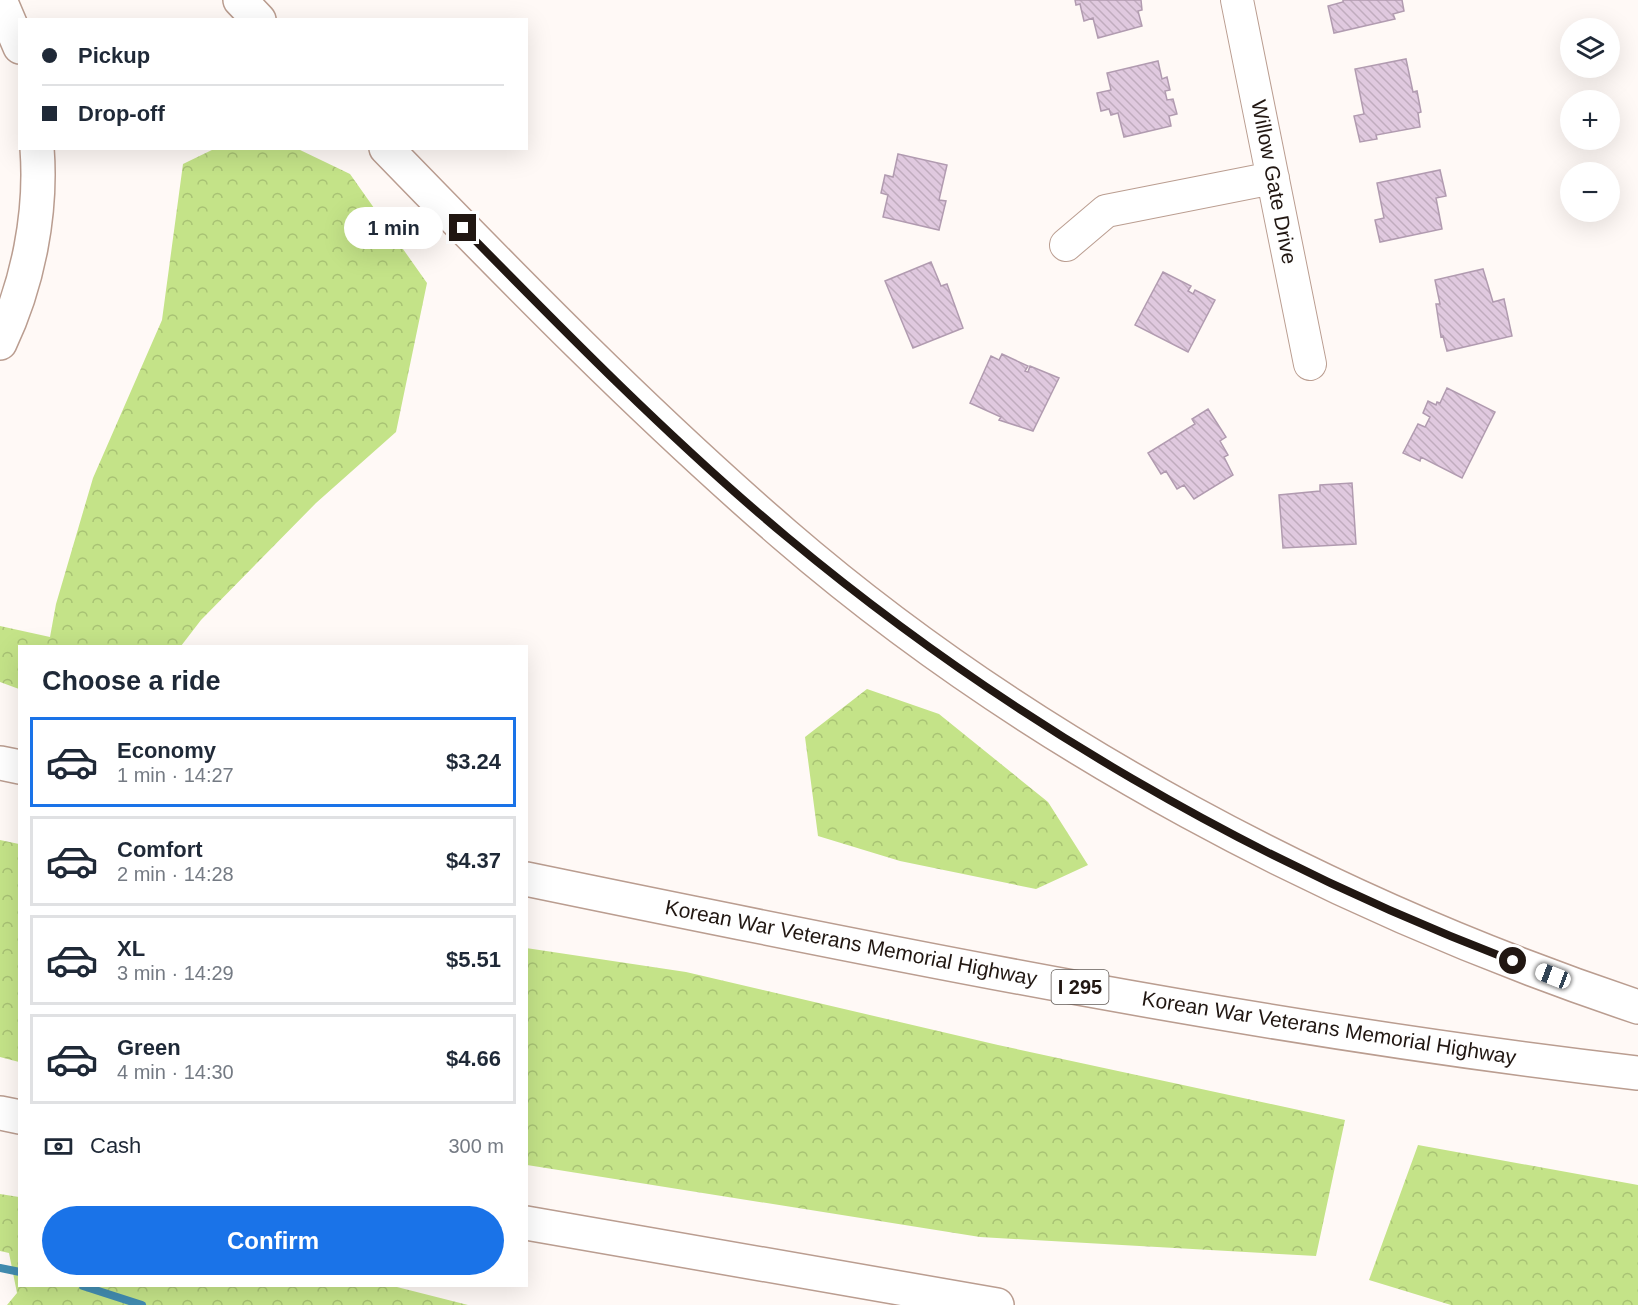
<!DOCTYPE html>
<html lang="en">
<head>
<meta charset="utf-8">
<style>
	body { margin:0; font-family:Helvetica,sans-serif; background:#f6f6f7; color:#1f2937; height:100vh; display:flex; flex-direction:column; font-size:22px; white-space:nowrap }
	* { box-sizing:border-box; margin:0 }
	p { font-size:20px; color:#747a83 }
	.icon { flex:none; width:33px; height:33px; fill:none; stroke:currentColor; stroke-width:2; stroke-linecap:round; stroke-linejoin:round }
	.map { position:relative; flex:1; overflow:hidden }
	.sheet { position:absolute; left:18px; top:645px; width:510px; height:642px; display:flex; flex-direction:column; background:#fff; border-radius:0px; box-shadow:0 6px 24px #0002 }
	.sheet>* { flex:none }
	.top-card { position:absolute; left:18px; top:18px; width:510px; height:132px; border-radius:0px; box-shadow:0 6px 24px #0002; display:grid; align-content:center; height:132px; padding:0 24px; background:#fff }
	.buttons { position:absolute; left:1560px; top:18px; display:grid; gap:12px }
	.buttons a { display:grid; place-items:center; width:60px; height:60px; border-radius:50%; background:#fff; box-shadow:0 6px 24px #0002; font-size:30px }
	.end { position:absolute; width:27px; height:27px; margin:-14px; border:8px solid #211712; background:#fff; box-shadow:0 0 0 3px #fff }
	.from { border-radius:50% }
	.bubble { position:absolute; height:42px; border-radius:21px; background:#fff; box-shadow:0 6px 24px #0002; font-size:20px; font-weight:600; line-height:42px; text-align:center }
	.car { position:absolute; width:18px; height:36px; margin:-18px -9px; border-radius:8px; box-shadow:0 0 4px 2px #0007; background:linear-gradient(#fff 24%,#345 0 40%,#fff 0 76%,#345 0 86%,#fff 0) }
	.top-card b { display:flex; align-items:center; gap:21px; height:57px; font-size:22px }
	.top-card b+b { border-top:2px solid #e0e1e3 }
	.top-card i { width:15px; height:15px; background:#1f2937 }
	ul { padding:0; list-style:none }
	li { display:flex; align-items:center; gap:18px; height:90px; margin:0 12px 9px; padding:0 12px; border:3px solid #e0e1e3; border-radius:0px }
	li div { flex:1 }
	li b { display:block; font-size:22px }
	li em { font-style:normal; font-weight:600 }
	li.active { border-color:#1a73e8 }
	li>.icon { width:54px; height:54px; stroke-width:1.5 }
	h2 { padding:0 24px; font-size:27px; line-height:72px }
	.pay { display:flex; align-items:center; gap:15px; height:66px; padding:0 24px; font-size:22px }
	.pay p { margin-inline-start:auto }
	.cta { display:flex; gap:12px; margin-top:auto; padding:12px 24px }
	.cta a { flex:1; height:69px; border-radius:36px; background:#1a73e8; color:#fff; font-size:24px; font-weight:600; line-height:69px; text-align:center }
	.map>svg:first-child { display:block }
	.forest { fill:url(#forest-crowns) }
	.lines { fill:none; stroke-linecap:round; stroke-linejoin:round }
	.stream { stroke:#428cb0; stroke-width:8 }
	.building { fill:url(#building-back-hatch); stroke:#b19bb0; stroke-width:1.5 }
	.minor-casing { stroke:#ba9d90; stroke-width:34 }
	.motorway-casing { stroke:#ba9d90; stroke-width:36 }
	.minor { stroke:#fff; stroke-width:32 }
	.motorway { stroke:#fff; stroke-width:33 }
	.route { stroke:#211712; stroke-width:8 }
	.labels { text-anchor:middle; stroke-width:4.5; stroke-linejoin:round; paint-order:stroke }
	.shield { fill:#fff; stroke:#645d59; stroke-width:1.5 }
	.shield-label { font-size:20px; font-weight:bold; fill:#211712 }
	.street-label { font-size:21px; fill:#211712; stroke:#fff }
</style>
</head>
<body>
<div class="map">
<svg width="1638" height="1305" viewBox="0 0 1638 1305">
	<defs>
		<pattern id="forest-crowns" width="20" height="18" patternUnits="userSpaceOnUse" patternTransform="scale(1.5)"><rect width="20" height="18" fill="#c4e388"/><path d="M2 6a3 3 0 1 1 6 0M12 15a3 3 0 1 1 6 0" fill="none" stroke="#a8c274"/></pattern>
		<pattern id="building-back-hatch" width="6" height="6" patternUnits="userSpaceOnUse" patternTransform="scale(1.5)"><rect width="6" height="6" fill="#e0c9df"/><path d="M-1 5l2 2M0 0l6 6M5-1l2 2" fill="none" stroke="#c0acbe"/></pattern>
	</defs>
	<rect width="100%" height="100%" fill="#fff9f6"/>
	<!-- forest -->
	<path class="forest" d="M216 148 298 149 350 174 427 283 396 432 316 503 201 620 181 646H20L19 689 0 682V626L50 637 56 604 93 478 162 320 183 164Z
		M867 689 939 714 1048 802 1088 865 1036 889 900 861 818 836 805 737Z
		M0 840 19 844V1062L0 1057Z
		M526 948 686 972 998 1045 1345 1120 1316 1256 980 1237 527 1165Z
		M1418 1145 1638 1185V1305H1451L1369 1280Z
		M0 1194 19 1197 20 1286H393L468 1305H7L17 1293 9 1253 0 1251Z"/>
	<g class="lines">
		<!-- stream -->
		<path class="stream" d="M0 1268 20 1272
			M83 1286 142 1305"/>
	</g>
	<!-- building -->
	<path class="building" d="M1075 0H1141L1142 10 1138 11 1142 26 1098 38 1093 18 1084 21 1080 4 1076 5Z
		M1343 0H1402L1404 11 1393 14 1395 19 1334 33 1328 6 1343 2Z
		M1406 59 1413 92 1417 91 1421 112 1418 113 1420 127 1376 135 1377 139 1360 142 1354 116 1364 114 1355 69Z
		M1158 61 1162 79 1167 77 1170 90 1165 91 1167 100 1173 99 1177 114 1169 116 1171 126 1124 137 1118 113 1111 115 1109 109 1101 111 1097 93 1111 90 1107 73Z
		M898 154 947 165 939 200 946 201 939 230 883 217 888 195 881 193 885 175 893 177Z
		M1440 170 1446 196 1436 198 1442 229 1380 242 1375 220 1384 218 1377 183Z
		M931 262 941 286 947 284 963 328 913 348 885 281Z
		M1483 269 1493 302 1504 299 1512 336 1447 351 1443 336 1441 337 1436 304H1440L1435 280Z
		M1163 272 1191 286 1188 291 1193 294 1195 290 1215 300 1188 352 1135 325Z
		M1002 354 1028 366 1025 371 1028 372 1030 366 1059 378 1033 431 999 420 1001 417 970 403 991 356 999 360Z
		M1447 388 1495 412 1462 478 1421 457 1420 461 1403 453 1418 424 1425 427 1430 417 1423 413 1428 401 1436 405 1437 402 1440 403Z
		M1208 409 1226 437 1220 441 1228 455 1224 457 1233 475 1194 499 1184 485 1177 489 1166 471 1161 474 1148 453 1195 424 1192 419Z
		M1352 483 1356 544 1283 548 1279 495 1320 491V485Z"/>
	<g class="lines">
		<defs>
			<path id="minor" d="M1237 0 1310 364
				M1066 245 1106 211 1273 178"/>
			<path id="motorway" d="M0 0 20 47
				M240 0 259 20
				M386 148C515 281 645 414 785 535 1027 744 1336 906 1638 1007
				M0 343C28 284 42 213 37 148
				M0 763 20 767
				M526 879C894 955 1265 1030 1638 1073
				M0 1113 20 1117
				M526 1223 997 1305"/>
		</defs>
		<!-- minor casing -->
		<use href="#minor" class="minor-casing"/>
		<!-- motorway casing -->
		<use href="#motorway" class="motorway-casing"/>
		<!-- minor -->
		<use href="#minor" class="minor"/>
		<!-- motorway -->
		<use href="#motorway" class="motorway"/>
	</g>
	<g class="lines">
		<!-- route -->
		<path class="route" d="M463 228C565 332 675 444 787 537 1003 717 1251 861 1513 961"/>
	</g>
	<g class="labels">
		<!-- shield labels -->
		<rect class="shield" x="1051.5" y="970" width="57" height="34" rx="4.5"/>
		<g class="shield-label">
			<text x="1080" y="994">I 295</text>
		</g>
		<!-- street labels -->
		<g class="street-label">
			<text transform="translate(1274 182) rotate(79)" y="7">Willow Gate Drive</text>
			<text transform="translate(851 943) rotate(11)" y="7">Korean War Veterans Memorial Highway</text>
			<text transform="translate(1329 1028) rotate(9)" y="7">Korean War Veterans Memorial Highway</text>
		</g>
	</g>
</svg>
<div class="buttons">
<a><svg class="icon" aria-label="layers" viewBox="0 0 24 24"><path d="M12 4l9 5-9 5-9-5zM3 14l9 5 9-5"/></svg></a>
<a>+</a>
<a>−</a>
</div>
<i class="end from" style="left:1513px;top:961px"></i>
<i class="end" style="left:463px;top:228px"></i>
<div class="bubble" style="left:344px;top:207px;width:99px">1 min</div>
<i class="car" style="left:1553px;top:976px;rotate:291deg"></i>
<div class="top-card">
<b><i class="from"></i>Pickup</b>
<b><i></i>Drop-off</b>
</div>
<section class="sheet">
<h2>Choose a ride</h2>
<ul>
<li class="active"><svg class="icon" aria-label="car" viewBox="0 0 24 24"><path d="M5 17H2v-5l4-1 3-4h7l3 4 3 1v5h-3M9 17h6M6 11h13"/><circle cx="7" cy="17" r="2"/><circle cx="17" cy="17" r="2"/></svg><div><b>Economy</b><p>1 min · 14:27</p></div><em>$3.24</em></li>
<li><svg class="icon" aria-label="car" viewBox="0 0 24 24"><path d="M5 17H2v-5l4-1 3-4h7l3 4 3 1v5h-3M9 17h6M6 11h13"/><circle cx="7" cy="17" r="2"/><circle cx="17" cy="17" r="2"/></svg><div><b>Comfort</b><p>2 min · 14:28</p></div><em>$4.37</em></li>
<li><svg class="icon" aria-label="car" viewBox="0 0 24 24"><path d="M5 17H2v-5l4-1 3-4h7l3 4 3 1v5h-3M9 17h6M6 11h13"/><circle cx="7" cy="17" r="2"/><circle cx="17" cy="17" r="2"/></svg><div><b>XL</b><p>3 min · 14:29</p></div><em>$5.51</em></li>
<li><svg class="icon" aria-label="car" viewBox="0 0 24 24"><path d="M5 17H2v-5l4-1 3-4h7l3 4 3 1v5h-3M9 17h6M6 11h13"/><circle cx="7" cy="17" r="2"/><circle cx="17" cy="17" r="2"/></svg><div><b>Green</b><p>4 min · 14:30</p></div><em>$4.66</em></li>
</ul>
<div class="pay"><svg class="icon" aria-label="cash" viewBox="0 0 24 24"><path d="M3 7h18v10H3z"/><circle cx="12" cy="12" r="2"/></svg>Cash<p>300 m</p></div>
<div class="cta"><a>Confirm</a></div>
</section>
</div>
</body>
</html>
